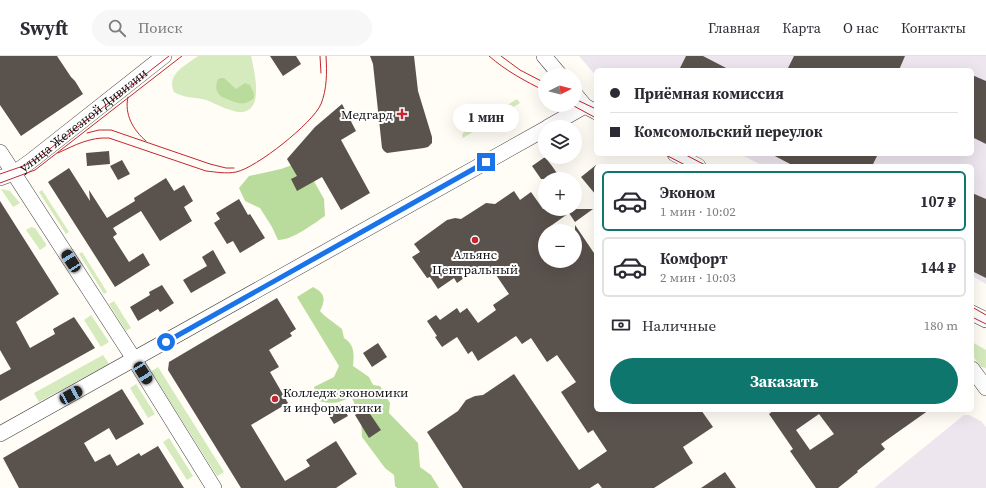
<!DOCTYPE html>
<html lang="ru">
<head>
<meta charset="utf-8">
<style>
	body { margin:0; font-family:"Source Serif 4",serif; background:#f7f7f7; color:#2b2b33; height:100vh; display:flex; flex-direction:column; font-size:15px; white-space:nowrap }
	* { box-sizing:border-box; margin:0 }
	p { font-size:13px; color:#7c7c81 }
	.icon { flex:none; width:22px; height:22px; fill:none; stroke:currentColor; stroke-width:2; stroke-linecap:round; stroke-linejoin:round }
	.map { position:relative; flex:1; overflow:hidden }
	.sheet { position:absolute; left:594px; top:108px; width:380px; height:248px; display:flex; flex-direction:column; background:#fff; border-radius:6px; box-shadow:0 4px 16px #0002 }
	.sheet>* { flex:none }
	.hud { position:absolute; left:594px; top:12px; width:380px; height:88px; border-radius:6px; box-shadow:0 4px 16px #0002; display:grid; align-content:center; height:88px; padding:0 16px; background:#fff }
	.needle { width:26px; rotate:84deg }
	.buttons { position:absolute; left:538px; top:12px; display:grid; gap:8px }
	.buttons a { display:grid; place-items:center; width:44px; height:44px; border-radius:50%; background:#fff; box-shadow:0 4px 16px #0002; font-size:20px }
	.end { position:absolute; width:18px; height:18px; margin:-9px; border:5px solid #1a73e8; background:#fff; box-shadow:0 0 0 2px #fff }
	.from { border-radius:50% }
	.bubble { position:absolute; height:28px; border-radius:14px; background:#fff; box-shadow:0 4px 16px #0002; font-size:13px; font-weight:700; line-height:28px; text-align:center }
	.car { position:absolute; width:12px; height:24px; margin:-12px -6px; border-radius:5px; box-shadow:0 0 3px 1px #0007; background:linear-gradient(#222 24%,#8ab4d8 0 40%,#222 0 76%,#8ab4d8 0 86%,#222 0) }
	.hud b { display:flex; align-items:center; gap:14px; height:38px; font-size:15px }
	.hud b+b { border-top:1px solid #e1e1e2 }
	.hud i { width:10px; height:10px; background:#2b2b33 }
	ul { padding:7px 0 0; list-style:none }
	li { display:flex; align-items:center; gap:12px; height:60px; margin:0 8px 6px; padding:0 8px; border:2px solid #e1e1e2; border-radius:6px }
	li div { flex:1 }
	li b { display:block; font-size:15px }
	li em { font-style:normal; font-weight:700 }
	li.current { border-color:#0f766e }
	li>.icon { width:36px; height:36px; stroke-width:1.5 }
	.pay { display:flex; align-items:center; gap:10px; height:44px; padding:0 16px; font-size:15px }
	.pay p { margin-inline-start:auto }
	.primary-button { display:flex; gap:8px; margin-top:auto; padding:8px 16px }
	.primary-button a { flex:1; height:46px; border-radius:24px; background:#0f766e; color:#fff; font-size:16px; font-weight:700; line-height:46px; text-align:center }
	header { display:flex; align-items:center; gap:24px; box-sizing:border-box; height:56px; padding:0 20px; background:#fff; border-bottom:1px solid #e1e1e2 }
	header strong { font-size:19px }
	nav { display:flex; gap:22px; margin-inline-start:auto; font-size:14px }
	.search { width:280px; height:36px; background:#f7f7f7; display:flex; align-items:center; gap:10px; box-sizing:border-box; padding:0 14px; border-radius:22px; color:#7c7c81; font-size:15px }
	.map>svg:first-child { display:block }
	.industrial { fill:#eee6ef }
	.green { fill:#d5ebbd }
	.forest { fill:#b9dc9c }
	.building { fill:#5a524d; fill-rule:evenodd }
	.lines { fill:none; stroke-linecap:round; stroke-linejoin:round }
	.minor-casing { stroke:#444; stroke-width:16 }
	.minor { stroke:#fff; stroke-width:15 }
	.tram { stroke:#c4262e; stroke-width:1 }
	.route { stroke:#1a73e8; stroke-width:5 }
	.poi-dot { fill:#c4262e; stroke:#fff; stroke-width:1.5 }
	.labels { text-anchor:middle; stroke-width:4; stroke-linejoin:round; paint-order:stroke }
	.poi-label { font-size:13px; fill:#111; stroke:#fff; text-anchor:end }
	.street-label { font-size:13px; fill:#111; stroke:#fff }
</style>
</head>
<body>
<header>
<strong>Swyft</strong>
<div class="search"><svg class="icon" aria-label="search" viewBox="0 0 24 24"><circle cx="10" cy="10" r="6"/><path d="M15 15l6 6"/></svg>Поиск</div>
<nav><a>Главная</a><a>Карта</a><a>О нас</a><a>Контакты</a></nav>
</header>
<div class="map">
<svg width="986" height="432" viewBox="0 0 986 432">
	<rect width="100%" height="100%" fill="#fffdf5"/>
	<!-- industrial -->
	<path class="industrial" d="M579 0H986V228L972 220V110H763L740 98H972V14H596V20Z
		M964 359H969L981 365 986 371V432H874Z"/>
	<!-- green -->
	<path class="green" d="M198 0H251C254 14 266 59 238 56 227 54 216 48 206 44 195 41 183 42 174 36 166 18 185 10 198 0Z
		M517 43 520 47 463 82 462 79 470 66 473 71Z
		M1 133 10 135 20 147 13 151Z
		M42 134 69 176 66 178 39 136Z
		M31 171 35 172 46 188V190L40 194 26 174Z
		M82 196 107 236 104 238 79 198Z
		M114 245 131 272 126 275 109 248Z
		M91 259 109 286 101 291 84 264Z
		M972 286 986 294V312L981 311 972 299Z
		M103 299 109 308 39 346 34 337Z
		M158 311 224 416 217 420 152 317V315Z
		M136 328 155 358 148 362 130 332Z
		M169 382 193 420 187 424 163 386Z"/>
	<!-- forest -->
	<path class="forest" d="M221 22H224L236 33 245 27 250 29 254 38V42C243 51 238 47 227 43 217 40 214 33 218 23Z
		M295 108 306 111 324 143 325 160C313 168 293 184 278 184L272 171 260 152 245 145 239 132 249 120 281 113Z
		M313 231C325 237 326 243 320 255L325 260 342 273 344 282C355 289 354 298 353 310L369 321 373 329 380 330 390 347 389 357 418 387 420 411 431 419 439 432H397L395 430 394 419 385 412 362 381 361 362 351 340C340 348 331 348 318 345L314 331 334 321 339 310 297 241Z"/>
	<!-- building -->
	<path class="building" d="M0 0H57L71 21 75 25 83 38 21 80 0 49Z
		M270 0H296L301 8 283 20Z
		M370 0H414L418 35 432 81V87L428 91 424 92 387 97 384 95 382 92 373 8Z
		M686 0H703L730 14H679Z
		M794 0H905L899 14H787Z
		M972 19 986 25V88L972 81Z
		M342 48 356 75 341 84 370 137 341 154 322 121 297 135 291 123 297 120 287 103 315 71Z
		M109 95 110 108 87 110 86 97Z
		M771 98H878L872 110H794Z
		M545 101 552 110 561 123H541L532 110Z
		M122 104 130 118 118 124 110 110Z
		M596 109V139L581 121Z
		M69 112 90 145 89 134 107 162 135 145 134 142 166 122 174 135 184 129 193 145 184 151 192 165 160 185 141 155 113 172 117 178 113 181 129 206 143 197 150 209 115 231 48 126Z
		M514 135 520 144 531 136 543 153H593L575 166 569 157 545 174V205H575V169L596 200V354H701L713 371 683 391 693 407 654 432H602L598 427 590 432H463L427 376 458 355 466 344 475 340 483 339 514 318 579 414 607 395 593 374 588 377 561 336 576 326 557 299 547 306 531 282 522 288 516 280 478 305 472 295 468 298 457 281 442 291 435 281 437 280 427 265 436 259 440 264 457 252 460 257 467 252 478 267 496 254 493 249 509 238 494 216 488 220 481 210 457 227 454 222 438 233 430 221 427 222 412 201 420 196 414 188 447 164 455 162 461 163 486 147 495 148Z
		M972 137 986 143V222L972 215Z
		M239 143 248 159 250 158 265 182 240 197 233 185 227 188 214 167 220 163 216 157Z
		M0 145 59 238 16 266 30 292 55 278 53 273 74 261 95 292 0 345V319L11 313 0 294Z
		M213 194 226 217 191 237 183 224 207 210 202 201Z
		M162 229 174 247 160 256 158 253 138 265 130 251 150 239 149 236Z
		M277 242 296 273 290 277 292 280 269 294 279 311 270 316 288 347 251 369 285 425 310 410 306 404 336 385 357 418 336 432H241L168 314 169 306Z
		M378 287 387 301 372 311 363 297Z
		M122 333 144 368 116 384 109 372 84 387 95 406 110 398 117 410 139 397 141 400 158 390 184 432H19L3 402Z
		M341 348 348 360 334 368 327 357Z
		M366 352 381 374 369 382 355 359Z
		M774 354H929L881 388 885 393 857 415 858 416 838 432H816L790 395 793 393 769 358ZM819 358 834 378 810 394 796 374Z
		M725 416 736 432H701Z"/>
	<g class="lines">
		<defs>
			<g id="minor">
				<path d="M544 0 560 19"/>
				<path d="M575 38 585 50 596 56"/>
				<path d="M548 71 585 50"/>
				<path d="M0 96 134 303 214 432"/>
				<path d="M675 98 698 110"/>
				<path id="s1" d="M0 122 14 117 31 105 164 0"/>
				<path d="M972 257 986 264"/>
				<path d="M972 313 986 332"/>
				<path d="M0 378 545 73"/>
			</g>
		</defs>
		<!-- minor casing -->
		<use href="#minor" class="minor-casing"/>
		<!-- minor -->
		<use href="#minor" class="minor"/>
		<!-- tram -->
		<path class="tram" d="M320 0 321 17
			M489 0C506 15 525 25 545 35
			M501 0 520 14 545 27
			M128 41C124 58 133 74 146 85
			M575 43 596 53
			M572 49 596 62
			M87 77 99 74H111L210 108 226 112H234
			M58 97C75 89 90 81 109 82L206 115C216 116 226 118 236 116 256 112 313 67 321 48 327 33 327 17 326 0
			M664 98 687 110
			M684 98 707 110
			M0 118 26 109 38 102 169 0
			M0 127 35 114 182 0
			M972 251 986 259
			M972 261 986 268"/>
	</g>
	<g class="lines">
		<!-- route -->
		<path class="route" d="M166 286 486 106"/>
	</g>
	<!-- markers -->
	<g class="poi-dot">
		<path d="M400 52h4v4h4v4h-4v4h-4v-4h-4v-4h4z"/>
		<circle cx="475" cy="184" r="4"/>
		<circle cx="275" cy="343" r="4"/>
	</g>
	<g class="labels">
		<!-- poi labels -->
		<g class="poi-label">
			<text x="393" y="63">Медгард</text>
			<text x="475" y="203" text-anchor="middle">Альянс<tspan x="475" dy="15">Центральный</tspan></text>
			<text x="283" y="341" text-anchor="start">Колледж экономики<tspan x="283" dy="15">и информатики</tspan></text>
		</g>
		<!-- street labels -->
		<g class="street-label">
			<text dy="5" stroke="none"><textPath href="#s1" startOffset="102">улица Железной Дивизии</textPath></text>
		</g>
	</g>
</svg>
<div class="buttons">
<a><svg class="needle" viewBox="-14 -14 28 28"><path d="M0-13l5 13h-10z" fill="#e53935"/><path d="M0 13l5-13h-10z" fill="#7c7c81"/></svg></a>
<a><svg class="icon" aria-label="layers" viewBox="0 0 24 24"><path d="M12 4l9 5-9 5-9-5zM3 14l9 5 9-5"/></svg></a>
<a>+</a>
<a>−</a>
</div>
<i class="end from" style="left:166px;top:286px"></i>
<i class="end" style="left:486px;top:106px"></i>
<div class="bubble" style="left:453px;top:48px;width:66px">1 мин</div>
<i class="car" style="left:71px;top:205px;rotate:327deg"></i>
<i class="car" style="left:143px;top:317px;rotate:148deg"></i>
<i class="car" style="left:71px;top:339px;rotate:61deg"></i>
<div class="hud">
<b><i class="from"></i>Приёмная комиссия</b>
<b><i></i>Комсомольский переулок</b>
</div>
<section class="sheet">
<ul>
<li class="current"><svg class="icon" aria-label="car" viewBox="0 0 24 24"><path d="M5 17H2v-5l4-1 3-4h7l3 4 3 1v5h-3M9 17h6M6 11h13"/><circle cx="7" cy="17" r="2"/><circle cx="17" cy="17" r="2"/></svg><div><b>Эконом</b><p>1 мин · 10:02</p></div><em>107 ₽</em></li>
<li><svg class="icon" aria-label="car" viewBox="0 0 24 24"><path d="M5 17H2v-5l4-1 3-4h7l3 4 3 1v5h-3M9 17h6M6 11h13"/><circle cx="7" cy="17" r="2"/><circle cx="17" cy="17" r="2"/></svg><div><b>Комфорт</b><p>2 мин · 10:03</p></div><em>144 ₽</em></li>
</ul>
<div class="pay"><svg class="icon" aria-label="cash" viewBox="0 0 24 24"><path d="M3 7h18v10H3z"/><circle cx="12" cy="12" r="2"/></svg>Наличные<p>180 m</p></div>
<div class="primary-button"><a>Заказать</a></div>
</section>
</div>
</body>
</html>
